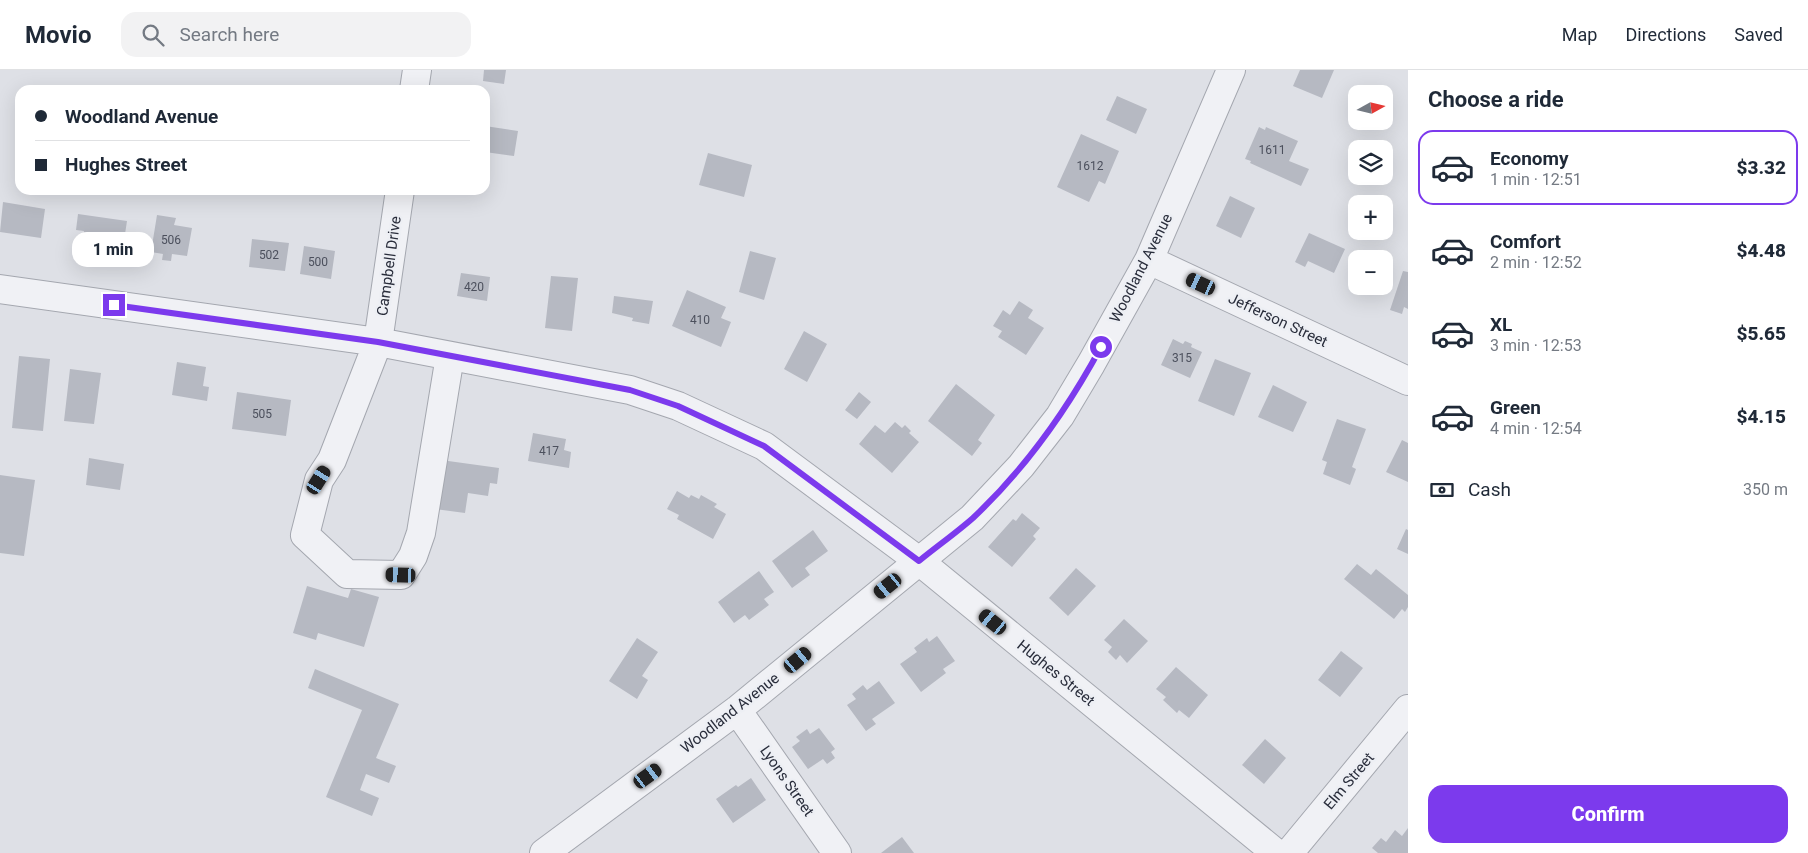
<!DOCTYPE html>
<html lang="en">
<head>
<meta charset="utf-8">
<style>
	body { margin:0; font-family:Roboto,sans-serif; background:#f2f2f3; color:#1f2937; height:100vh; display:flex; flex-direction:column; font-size:19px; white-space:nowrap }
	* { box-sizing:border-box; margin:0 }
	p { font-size:16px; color:#747a83 }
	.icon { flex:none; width:28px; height:28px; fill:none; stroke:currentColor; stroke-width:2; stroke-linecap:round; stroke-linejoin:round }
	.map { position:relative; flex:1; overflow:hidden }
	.drawer { display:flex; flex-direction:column; background:#fff; width:400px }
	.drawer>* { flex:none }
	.guide { position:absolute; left:15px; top:15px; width:475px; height:110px; border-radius:15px; box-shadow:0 5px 20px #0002; display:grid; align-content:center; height:110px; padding:0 20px; background:#fff }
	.needle { width:32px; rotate:82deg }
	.tools { position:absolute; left:1348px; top:15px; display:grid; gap:10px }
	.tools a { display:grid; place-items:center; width:45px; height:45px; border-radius:10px; background:#fff; box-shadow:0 5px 20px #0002; font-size:25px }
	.end { position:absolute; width:22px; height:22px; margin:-11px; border:6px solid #7c3aed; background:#fff; box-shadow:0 0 0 2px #fff }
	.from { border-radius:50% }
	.bubble { position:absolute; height:35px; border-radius:15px; background:#fff; box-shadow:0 5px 20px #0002; font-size:16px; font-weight:800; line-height:35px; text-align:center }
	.car { position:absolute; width:15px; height:30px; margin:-15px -8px; border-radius:6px; box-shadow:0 0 4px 1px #0007; background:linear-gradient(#222 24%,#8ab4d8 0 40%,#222 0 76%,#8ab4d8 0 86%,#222 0) }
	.guide b { display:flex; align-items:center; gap:18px; height:48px; font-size:19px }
	.guide b+b { border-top:1px solid #e0e1e3 }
	.guide i { width:12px; height:12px; background:#1f2937 }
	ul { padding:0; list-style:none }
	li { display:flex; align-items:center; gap:15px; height:75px; margin:0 10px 8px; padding:0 10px; border:2px solid transparent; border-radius:15px }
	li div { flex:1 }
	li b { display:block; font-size:19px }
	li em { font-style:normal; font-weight:800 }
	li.selected { border-color:#7c3aed }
	li>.icon { width:45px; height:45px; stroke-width:1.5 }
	h2 { padding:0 20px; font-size:22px; line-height:60px }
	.pay { display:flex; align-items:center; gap:12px; height:55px; padding:0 20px; font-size:19px }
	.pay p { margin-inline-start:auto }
	.cta { display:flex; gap:10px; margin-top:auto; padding:10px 20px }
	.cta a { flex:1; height:58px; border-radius:15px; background:#7c3aed; color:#fff; font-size:20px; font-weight:800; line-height:58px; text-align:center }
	header { display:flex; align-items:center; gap:30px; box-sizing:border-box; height:70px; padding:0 25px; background:#fff; border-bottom:1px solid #e0e1e3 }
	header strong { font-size:24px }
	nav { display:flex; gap:28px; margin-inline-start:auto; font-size:18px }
	.search { width:350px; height:45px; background:#f2f2f3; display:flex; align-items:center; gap:12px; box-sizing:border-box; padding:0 18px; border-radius:15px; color:#747a83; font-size:19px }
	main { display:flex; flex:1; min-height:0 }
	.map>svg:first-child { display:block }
	.building { fill:#b6b9c2 }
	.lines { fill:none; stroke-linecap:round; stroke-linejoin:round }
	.minor-casing { stroke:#a4a7af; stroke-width:30 }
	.minor { stroke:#f0f1f5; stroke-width:28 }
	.route { stroke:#7c3aed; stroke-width:6 }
	.labels { text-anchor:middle; stroke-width:5; stroke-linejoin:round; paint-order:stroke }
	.number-label { font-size:12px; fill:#4c505d }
	.street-label { font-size:15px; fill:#292d3b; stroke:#edeff4 }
</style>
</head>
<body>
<header>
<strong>Movio</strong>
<div class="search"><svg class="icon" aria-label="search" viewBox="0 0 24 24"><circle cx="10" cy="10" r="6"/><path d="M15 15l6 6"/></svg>Search here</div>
<nav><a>Map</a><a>Directions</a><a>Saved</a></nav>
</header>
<main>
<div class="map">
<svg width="1408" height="783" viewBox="0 0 1408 783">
	<rect width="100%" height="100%" fill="#dee0e6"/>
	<!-- building -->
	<path class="building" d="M484 0H506L504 14 483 11Z
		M1300 0H1334L1322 28 1293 16Z
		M1117 26 1147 39 1136 64 1106 50Z
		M485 56 518 61 514 86 485 82Z
		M1259 57 1265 60 1266 57 1298 71 1289 91 1309 99 1301 116 1250 93 1251 91 1245 89Z
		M1081 64 1119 81 1105 114 1099 111 1089 132 1057 117Z
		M708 83 752 95 744 127 699 115Z
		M1230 126 1255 138 1241 168 1216 156Z
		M3 132 45 139 41 168 0 162Z
		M78 144 127 151 125 164H129L127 179 105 176 104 178 95 177 96 175 82 173 84 161 76 160Z
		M157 145 176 148 174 155 192 158 187 186 172 184 171 191 162 190 163 184 151 182Z
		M1309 163 1345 179 1334 203 1308 191 1305 197 1295 192Z
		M252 169 289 173 285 201 249 197Z
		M304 176 335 181 331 209 300 204Z
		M750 181 776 188 764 230 739 222Z
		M1403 201 1408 202V239L1404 237 1402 244 1390 240Z
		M461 203 490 207 487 231 457 226Z
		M551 206 578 208 572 261 545 258Z
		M687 220 726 237 721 248 731 252 721 277 672 256Z
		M614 226 653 231 649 254 632 251 633 248 612 243Z
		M1019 231 1033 240 1028 248 1044 258 1026 285 998 267 1002 261 993 256 1003 240 1010 245Z
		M804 261 827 274 807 312 784 299Z
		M1173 269 1183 274 1185 271 1192 274 1191 277 1202 282 1190 308 1161 295Z
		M19 286 50 289 43 361 12 358Z
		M1215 289 1251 303 1234 346 1198 331Z
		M177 292 206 297 203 316 209 317 207 331 172 325Z
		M70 299 101 303 94 354 64 351Z
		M956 314 995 345 978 370 982 373 972 386 928 351Z
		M1273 315 1307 332 1293 362 1258 347Z
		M237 322 291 330 286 366 232 359Z
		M859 322 871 332 857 349 845 340Z
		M1337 349 1366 359 1352 397 1356 399 1350 415 1323 404 1327 392 1322 390Z
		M895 352 902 358 905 355 911 361 909 363 919 372 892 403 859 374 875 355 885 363Z
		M533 363 566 369 564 380 571 382 569 398 528 391Z
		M1402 370 1408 373V412L1386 402Z
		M89 388 124 394 120 420 86 415Z
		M441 390 499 398 497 414 490 413 488 426 468 423 465 443 435 439Z
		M0 405 35 410 24 486 0 483Z
		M677 421 689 428 691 425 699 429 701 425 717 434 714 437 726 444 713 469 677 449 679 445 667 439Z
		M1022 443 1040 458 1033 466 1036 469 1012 497 988 477 1013 449 1016 451Z
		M1406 459 1408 460V484L1397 479Z
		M813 460 828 481 805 498 810 505 792 518 772 491Z
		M1357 494 1371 505 1376 499 1408 525V537L1405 542 1402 539 1394 549 1344 509Z
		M1076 498 1096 516 1068 546 1049 528Z
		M759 501 774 522 764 529 769 535 749 550 745 545 734 553 718 532Z
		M307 516 348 528 351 519 379 527 364 577 318 563 316 570 293 563Z
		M1124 549 1148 571 1127 593 1120 585 1116 590 1108 582 1112 577 1104 570Z
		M937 566 955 591 943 599 946 603 921 622 900 594 917 582 914 578 927 568 929 572Z
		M637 568 658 582 642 606 648 610 637 629 609 611Z
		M1341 581 1363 598 1340 627 1318 610Z
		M1176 597 1208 625 1189 648 1179 640 1177 643 1163 630 1166 627 1156 619Z
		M315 599 399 634 376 688 396 696 389 713 366 704 360 720 379 728 372 746 326 727 362 640 308 618Z
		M879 611 895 633 872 649 876 654 866 661 847 635 856 629 852 624 863 615 867 620Z
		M819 658 835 679 831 682 835 688 827 694 823 689 808 699 792 677 800 671 796 667 807 659 810 664Z
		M1265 669 1286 688 1264 714 1242 695Z
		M751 708 766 730 733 753 716 729 736 715 738 717Z
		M1408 758V783H1378L1372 778 1381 768 1386 772 1395 760 1402 766Z
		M902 767 914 783H881Z"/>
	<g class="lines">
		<defs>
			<path id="minor" d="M414 20 417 0
				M400 120 378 272 332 390 319 410 305 465 347 504 401 505 413 486 421 463 450 286
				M1149 190 1408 311
				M0 219 378 272 630 320 678 336 764 376 919 491 1276 783
				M737 640 837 783
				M544 783 737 640 972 448 1021 396 1060 346 1091 294 1149 190 1231 0
				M1289 783 1408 639"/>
		</defs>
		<!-- minor casing -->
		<use href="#minor" class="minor-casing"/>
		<!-- minor -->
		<use href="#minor" class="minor"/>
	</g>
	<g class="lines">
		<!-- route -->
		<path class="route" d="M114 235 378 272 630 320 678 336 764 376 919 491C936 477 956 463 973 448 1025 399 1067 340 1101 277"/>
	</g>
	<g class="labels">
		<!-- number labels -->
		<g class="number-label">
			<text x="1272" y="84">1611</text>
			<text x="1090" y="100">1612</text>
			<text x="171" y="174">506</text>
			<text x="269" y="189">502</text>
			<text x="318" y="196">500</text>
			<text x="474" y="221">420</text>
			<text x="700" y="254">410</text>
			<text x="1182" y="292">315</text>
			<text x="262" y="348">505</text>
			<text x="549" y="385">417</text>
		</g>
		<!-- street labels -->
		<g class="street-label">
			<text transform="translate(389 196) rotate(-82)" y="5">Campbell Drive</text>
			<text transform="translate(1141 198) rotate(-63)" y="5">Woodland Avenue</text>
			<text transform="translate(1278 250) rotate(25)" y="5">Jefferson Street</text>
			<text transform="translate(1056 603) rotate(39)" y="5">Hughes Street</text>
			<text transform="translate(730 643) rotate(-38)" y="5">Woodland Avenue</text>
			<text transform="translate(787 711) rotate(55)" y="5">Lyons Street</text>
			<text transform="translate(1349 711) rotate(-50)" y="5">Elm Street</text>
		</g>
	</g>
</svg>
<div class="tools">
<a><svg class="needle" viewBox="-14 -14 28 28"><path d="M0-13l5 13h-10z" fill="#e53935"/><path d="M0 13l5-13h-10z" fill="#747a83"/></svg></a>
<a><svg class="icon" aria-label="layers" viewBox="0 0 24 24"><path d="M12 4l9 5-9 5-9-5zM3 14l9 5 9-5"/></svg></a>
<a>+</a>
<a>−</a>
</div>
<i class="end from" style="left:1101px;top:277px"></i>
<i class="end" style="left:114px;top:235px"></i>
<div class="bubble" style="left:72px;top:162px;width:82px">1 min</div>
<i class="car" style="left:1201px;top:214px;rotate:295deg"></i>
<i class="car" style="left:319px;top:410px;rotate:32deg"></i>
<i class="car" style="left:401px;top:505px;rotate:272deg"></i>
<i class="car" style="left:888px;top:516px;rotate:231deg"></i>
<i class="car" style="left:993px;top:552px;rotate:309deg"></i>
<i class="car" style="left:798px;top:590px;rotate:50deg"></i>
<i class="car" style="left:648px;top:706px;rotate:54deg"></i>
<div class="guide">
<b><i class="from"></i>Woodland Avenue</b>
<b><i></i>Hughes Street</b>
</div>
</div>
<section class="drawer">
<h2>Choose a ride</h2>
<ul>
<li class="selected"><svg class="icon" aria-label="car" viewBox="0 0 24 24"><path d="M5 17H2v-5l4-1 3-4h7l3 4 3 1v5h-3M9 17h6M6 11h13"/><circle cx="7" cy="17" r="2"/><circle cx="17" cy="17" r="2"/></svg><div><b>Economy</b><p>1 min · 12:51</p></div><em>$3.32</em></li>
<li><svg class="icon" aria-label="car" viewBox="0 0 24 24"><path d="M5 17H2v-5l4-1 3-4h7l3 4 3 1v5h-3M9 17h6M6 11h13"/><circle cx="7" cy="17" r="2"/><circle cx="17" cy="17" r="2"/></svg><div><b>Comfort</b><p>2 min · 12:52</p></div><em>$4.48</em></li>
<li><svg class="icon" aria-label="car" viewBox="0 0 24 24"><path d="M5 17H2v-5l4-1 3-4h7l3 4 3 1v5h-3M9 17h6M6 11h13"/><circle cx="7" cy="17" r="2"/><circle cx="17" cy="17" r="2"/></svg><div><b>XL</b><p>3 min · 12:53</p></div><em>$5.65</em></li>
<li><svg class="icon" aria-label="car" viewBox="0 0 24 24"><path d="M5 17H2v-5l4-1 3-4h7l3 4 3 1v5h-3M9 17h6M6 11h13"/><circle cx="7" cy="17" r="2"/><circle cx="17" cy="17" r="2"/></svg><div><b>Green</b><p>4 min · 12:54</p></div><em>$4.15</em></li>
</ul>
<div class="pay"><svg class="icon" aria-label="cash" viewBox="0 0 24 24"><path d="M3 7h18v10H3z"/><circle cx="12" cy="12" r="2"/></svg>Cash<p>350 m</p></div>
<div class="cta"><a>Confirm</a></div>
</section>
</main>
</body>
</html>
